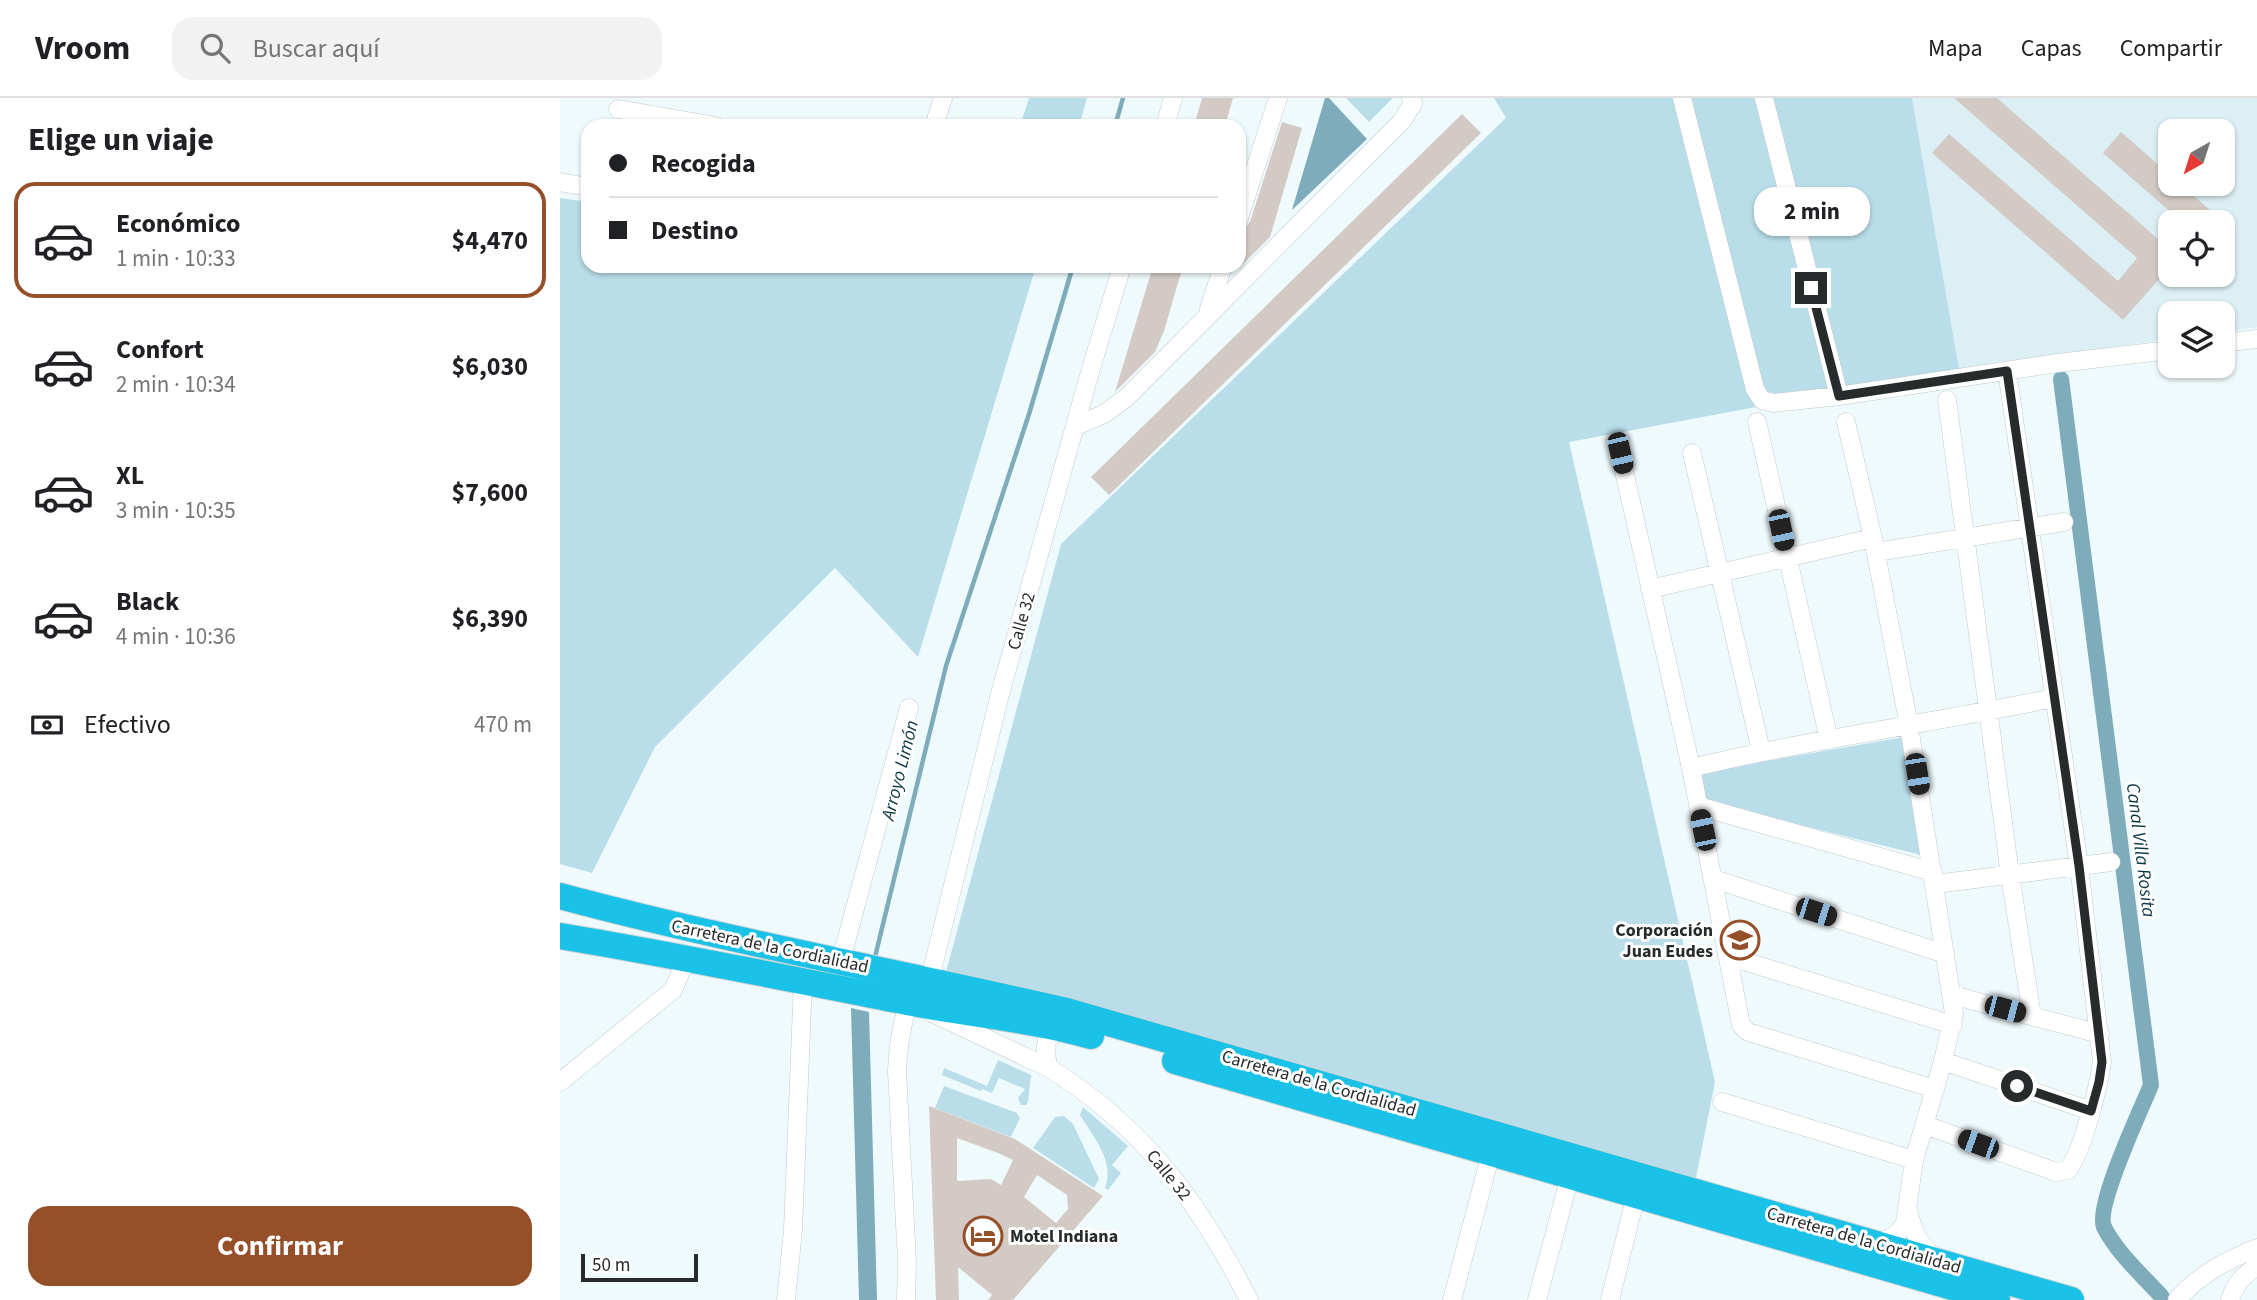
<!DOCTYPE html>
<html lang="es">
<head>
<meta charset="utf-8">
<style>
	body { margin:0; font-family:"Source Sans 3",sans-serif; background:#f2f2f2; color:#202124; height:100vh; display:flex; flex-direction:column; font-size:26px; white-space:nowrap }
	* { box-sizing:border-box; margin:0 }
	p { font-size:23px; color:#757577 }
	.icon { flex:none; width:38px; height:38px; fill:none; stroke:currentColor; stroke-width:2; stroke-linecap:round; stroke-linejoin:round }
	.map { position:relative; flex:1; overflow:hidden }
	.drawer { display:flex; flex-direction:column; background:#fff; width:560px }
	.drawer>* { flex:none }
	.top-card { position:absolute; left:21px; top:21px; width:665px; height:154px; border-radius:21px; box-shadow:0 2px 5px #0004; display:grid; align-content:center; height:154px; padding:0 28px; background:#fff }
	.needle { width:46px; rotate:219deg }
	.controls { position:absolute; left:1598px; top:21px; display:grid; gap:14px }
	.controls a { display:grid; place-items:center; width:77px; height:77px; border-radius:14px; background:#fff; box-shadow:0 2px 5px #0004; font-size:35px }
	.scale { position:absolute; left:21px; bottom:18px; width:117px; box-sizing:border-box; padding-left:7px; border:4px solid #272b2c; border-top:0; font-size:19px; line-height:24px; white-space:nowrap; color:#272b2c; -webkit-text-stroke:5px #fff; paint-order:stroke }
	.end { position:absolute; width:32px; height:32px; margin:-16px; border:9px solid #272b2c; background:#fff; box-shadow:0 0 0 4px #fff }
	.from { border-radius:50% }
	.bubble { position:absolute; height:49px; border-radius:21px; background:#fff; box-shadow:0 2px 5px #0004; font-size:23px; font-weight:700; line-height:49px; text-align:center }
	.car { position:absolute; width:21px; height:42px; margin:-21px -10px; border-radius:9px; box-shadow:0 0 5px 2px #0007; background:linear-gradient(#222 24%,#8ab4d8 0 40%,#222 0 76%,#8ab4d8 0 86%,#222 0) }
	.top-card b { display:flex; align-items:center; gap:24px; height:66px; font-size:26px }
	.top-card b+b { border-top:2px solid #e0e0e0 }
	.top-card i { width:18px; height:18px; background:#202124 }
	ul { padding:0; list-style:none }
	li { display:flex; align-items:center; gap:21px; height:116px; margin:0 14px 10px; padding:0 14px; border:4px solid transparent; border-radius:21px }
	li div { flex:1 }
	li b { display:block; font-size:26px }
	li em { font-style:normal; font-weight:700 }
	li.on { border-color:#965029 }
	li>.icon { width:63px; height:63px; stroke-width:1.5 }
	h2 { padding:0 28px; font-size:32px; line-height:84px }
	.pay { display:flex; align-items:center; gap:18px; height:77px; padding:0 28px; font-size:26px }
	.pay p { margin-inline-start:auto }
	.action { display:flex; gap:14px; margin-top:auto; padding:14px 28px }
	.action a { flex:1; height:80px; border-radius:21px; background:#965029; color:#fff; font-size:28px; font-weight:700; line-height:80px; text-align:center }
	header { display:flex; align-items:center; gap:42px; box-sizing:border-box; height:98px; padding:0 35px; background:#fff; border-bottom:2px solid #e0e0e0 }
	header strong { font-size:33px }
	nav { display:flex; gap:38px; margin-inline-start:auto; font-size:24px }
	.search { width:490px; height:63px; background:#f2f2f2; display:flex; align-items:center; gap:18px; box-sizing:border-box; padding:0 24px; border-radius:21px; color:#757577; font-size:26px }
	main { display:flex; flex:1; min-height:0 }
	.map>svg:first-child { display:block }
	.built { fill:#dbeff5; fill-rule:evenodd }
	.green { fill:#b9dee9 }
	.water { fill:#7facba }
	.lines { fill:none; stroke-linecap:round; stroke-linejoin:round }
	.stream { stroke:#7facba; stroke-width:4.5 }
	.canal { stroke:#7facba; stroke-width:16 }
	.building { fill:#d3cac5; fill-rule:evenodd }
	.minor-casing { stroke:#c0cacd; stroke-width:19 }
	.highway-casing { stroke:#d4d5d5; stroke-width:28 }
	.minor { stroke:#fff; stroke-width:18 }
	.highway { stroke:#1ac2e7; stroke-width:26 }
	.route { stroke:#272b2c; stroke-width:9 }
	.labels { text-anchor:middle; stroke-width:6; stroke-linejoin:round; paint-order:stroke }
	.street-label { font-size:18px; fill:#272b2c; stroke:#fff }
	.poi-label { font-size:18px; font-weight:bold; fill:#272b2c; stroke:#fff; text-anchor:end }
	.water-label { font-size:19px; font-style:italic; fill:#0e3944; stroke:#fff }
</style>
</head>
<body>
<header>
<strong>Vroom</strong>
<div class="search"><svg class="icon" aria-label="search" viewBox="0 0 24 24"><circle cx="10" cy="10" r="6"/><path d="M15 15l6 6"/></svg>Buscar aquí</div>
<nav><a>Mapa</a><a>Capas</a><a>Compartir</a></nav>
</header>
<main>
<section class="drawer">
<h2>Elige un viaje</h2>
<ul>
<li class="on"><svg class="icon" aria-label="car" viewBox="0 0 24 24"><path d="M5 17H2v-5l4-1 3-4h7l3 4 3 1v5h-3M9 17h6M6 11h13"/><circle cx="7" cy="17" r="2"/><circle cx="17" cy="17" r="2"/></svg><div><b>Económico</b><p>1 min · 10:33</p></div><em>$4,470</em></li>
<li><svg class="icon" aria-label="car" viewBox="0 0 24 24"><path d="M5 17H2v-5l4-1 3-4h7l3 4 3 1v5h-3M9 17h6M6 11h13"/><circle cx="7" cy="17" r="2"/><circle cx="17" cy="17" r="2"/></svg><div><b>Confort</b><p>2 min · 10:34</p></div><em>$6,030</em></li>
<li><svg class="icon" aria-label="car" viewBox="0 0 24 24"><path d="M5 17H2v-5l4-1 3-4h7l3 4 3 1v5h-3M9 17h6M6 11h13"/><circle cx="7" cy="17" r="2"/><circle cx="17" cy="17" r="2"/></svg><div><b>XL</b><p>3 min · 10:35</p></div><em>$7,600</em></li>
<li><svg class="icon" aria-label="car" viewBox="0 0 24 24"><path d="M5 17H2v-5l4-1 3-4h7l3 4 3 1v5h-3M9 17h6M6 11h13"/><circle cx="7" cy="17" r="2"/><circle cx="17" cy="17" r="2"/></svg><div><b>Black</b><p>4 min · 10:36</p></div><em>$6,390</em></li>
</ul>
<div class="pay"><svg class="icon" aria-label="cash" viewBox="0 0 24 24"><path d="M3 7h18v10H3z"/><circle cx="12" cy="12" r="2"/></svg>Efectivo<p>470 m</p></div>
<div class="action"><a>Confirmar</a></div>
</section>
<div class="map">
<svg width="1697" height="1202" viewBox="0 0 1697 1202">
	<rect width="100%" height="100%" fill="#effafd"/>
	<!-- built -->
	<path class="built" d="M1352 0H1697V229L1663 234 1662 215H1610V241L1399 271ZM1610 33H1662V86H1610ZM1610 124H1662V177H1610Z"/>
	<!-- green -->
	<path class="green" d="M469 0H527L519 28H460Z
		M786 0H833L809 24Z
		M934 0H1352L1399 271 1009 344 1155 984 1135 1085 386 874 501 446 946 20Z
		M0 100 28 104V168H392L410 171 413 168H476L358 559 275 470 95 649 32 775 0 766Z
		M1344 639 1361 757 1143 703 1138 675Z
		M438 962 471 977 468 1004 466 1007H461L458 1000 465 991 439 980 432 995 422 991 421 993 382 977 384 970 427 988Z
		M384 988 457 1015 460 1020 451 1039 375 1010Z
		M523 1009 568 1048 552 1067 561 1075 548 1092 545 1090C555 1063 534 1040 520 1017Z
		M504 1018 513 1026 539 1081 534 1090 473 1050 495 1019Z"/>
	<!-- water -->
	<path class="water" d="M765 0H769L807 41 732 112Z
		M291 910 309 914 317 1202H299Z"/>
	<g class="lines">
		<!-- stream -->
		<path class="stream" d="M555 28 563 0
			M314 863 386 568 469 316 513 168"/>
		<!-- canal -->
		<path class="canal" d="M1501 281 1591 987C1581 1012 1535 1108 1544 1129 1557 1155 1583 1178 1602 1199"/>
	</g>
	<!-- building -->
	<path class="building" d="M642 0H673L665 28H634Z
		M1394 0H1437L1598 141 1610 127V187L1601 179 1563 222 1372 55 1389 36 1558 183 1577 160Z
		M902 16 921 35 549 397 531 379Z
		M722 24 742 30 710 139 679 170V153L686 129 690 124Z
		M1561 34 1610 77V86H1620L1664 124H1622L1543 55Z
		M593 168H623L604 233 595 254 555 294Z
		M369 1008 455 1041 543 1098 453 1202H428L432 1197 398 1169 399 1202H376ZM397 1040 438 1055 453 1062 441 1087 431 1081 397 1083ZM477 1077 507 1097 508 1111 496 1125 464 1099Z"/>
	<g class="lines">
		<defs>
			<path id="minor" d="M1122 0 1195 291 1202 302 1213 305 1279 298 1498 265 1610 252
				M1204 0 1279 298
				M58 11 156 28
				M374 28 383 0
				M605 28 613 0
				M0 84 28 89
				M679 120 718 0
				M649 211 663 168
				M1662 245 1697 241
				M1387 302 1450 777 1472 918
				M1197 324 1269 642
				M1286 324 1313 440 1349 628 1394 915 1383 963 1354 1062 1345 1125 1337 1136 1324 1143 1313 1144
				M516 328 544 316 566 300 842 23 853 5 851 0
				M1060 355 1131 670 1181 927 1188 934 1198 937 1375 991
				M1132 355 1201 653
				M1316 454 1504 424
				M1090 491 1313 440
				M1131 670C1251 641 1373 625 1494 600
				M1138 708 1373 774
				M1154 781 1385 856
				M1375 786 1551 764
				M1167 858 1393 927
				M281 862 349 610
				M370 881 440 596 530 274 562 168
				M1392 897 1540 936
				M1383 963 1531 1013
				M489 970C484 953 482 935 504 930
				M0 984 113 892 127 859
				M1162 1004 1354 1062
				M1365 1027 1496 1074 1508 1072C1523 1052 1538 991 1542 964L1519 768 1447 273
				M1348 1111C1352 1131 1359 1148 1377 1161
				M226 1202 233 1132 243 883
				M346 1202 347 1164 337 973C338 949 341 927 349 904L489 970C584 1029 639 1104 689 1202
				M892 1202 931 1055
				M977 1202 1010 1078
				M1050 1202 1076 1097
				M1617 1202C1638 1177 1667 1162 1697 1150
				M1670 1202C1675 1185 1683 1178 1697 1168"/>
			<path id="highway" d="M0 798C168 843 338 874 507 913L1511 1202
				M0 838C116 857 231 881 347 904 408 916 471 921 531 938
				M615 963 1437 1202"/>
		</defs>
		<!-- minor casing -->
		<use href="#minor" class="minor-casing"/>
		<!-- highway casing -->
		<use href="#highway" class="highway-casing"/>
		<!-- minor -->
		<use href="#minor" class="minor"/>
		<!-- highway -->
		<use href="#highway" class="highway"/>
	</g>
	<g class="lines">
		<!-- route -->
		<path class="route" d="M1251 190 1279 298 1447 273 1519 768 1542 964 1539 984 1531 1013 1457 988"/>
	</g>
	<!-- icons -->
	<defs>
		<symbol id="school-ring" viewBox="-11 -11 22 22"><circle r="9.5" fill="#fff" stroke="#965029" stroke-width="1.5"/><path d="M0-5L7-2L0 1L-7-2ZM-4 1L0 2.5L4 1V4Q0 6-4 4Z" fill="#965029"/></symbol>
		<symbol id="hotel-ring" viewBox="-11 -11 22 22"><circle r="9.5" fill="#fff" stroke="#965029" stroke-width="1.5"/><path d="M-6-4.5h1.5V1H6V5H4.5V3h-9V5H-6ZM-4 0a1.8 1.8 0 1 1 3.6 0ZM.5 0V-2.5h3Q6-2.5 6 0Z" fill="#965029"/></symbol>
	</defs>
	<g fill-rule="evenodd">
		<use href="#school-ring" x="1158" y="820" width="44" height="44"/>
		<use href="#hotel-ring" x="401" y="1116" width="44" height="44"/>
	</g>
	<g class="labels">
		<!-- street labels -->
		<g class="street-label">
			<text transform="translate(461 523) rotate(-74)" y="6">Calle 32</text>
			<text transform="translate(210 848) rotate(12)" y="6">Carretera de la Cordialidad</text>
			<text transform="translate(759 985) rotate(16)" y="6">Carretera de la Cordialidad</text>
			<text transform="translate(609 1077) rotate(51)" y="6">Calle 32</text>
			<text transform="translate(1304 1142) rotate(16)" y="6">Carretera de la Cordialidad</text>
		</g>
		<!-- poi labels -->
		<g class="poi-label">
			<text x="1153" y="838">Corporación<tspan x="1153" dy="21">Juan Eudes</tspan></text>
			<text x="450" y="1144" text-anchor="start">Motel Indiana</text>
		</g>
		<!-- water labels -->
		<g class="water-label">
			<text transform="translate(339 672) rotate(-76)" y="7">Arroyo Limón</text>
			<text transform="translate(1582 752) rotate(83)" y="7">Canal Villa Rosita</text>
		</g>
	</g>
</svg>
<div class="controls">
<a><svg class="needle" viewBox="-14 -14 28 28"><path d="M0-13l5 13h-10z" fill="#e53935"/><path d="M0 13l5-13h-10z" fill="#757577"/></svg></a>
<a><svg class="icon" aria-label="locate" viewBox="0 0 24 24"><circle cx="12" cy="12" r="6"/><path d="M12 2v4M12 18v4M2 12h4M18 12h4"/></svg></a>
<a><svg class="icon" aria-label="layers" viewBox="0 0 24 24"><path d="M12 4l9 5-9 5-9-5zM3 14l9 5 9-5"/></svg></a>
</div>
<div class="scale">50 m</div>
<i class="end from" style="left:1457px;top:988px"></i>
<i class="end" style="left:1251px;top:190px"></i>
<div class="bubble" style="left:1194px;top:89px;width:116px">2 min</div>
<i class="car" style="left:1060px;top:355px;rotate:167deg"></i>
<i class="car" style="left:1221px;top:432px;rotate:168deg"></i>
<i class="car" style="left:1357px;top:676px;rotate:171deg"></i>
<i class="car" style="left:1143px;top:732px;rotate:348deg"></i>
<i class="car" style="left:1256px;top:814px;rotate:108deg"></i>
<i class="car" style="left:1445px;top:911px;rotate:105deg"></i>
<i class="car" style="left:1418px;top:1046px;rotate:290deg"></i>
<div class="top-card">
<b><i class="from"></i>Recogida</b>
<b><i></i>Destino</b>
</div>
</div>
</main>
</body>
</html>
